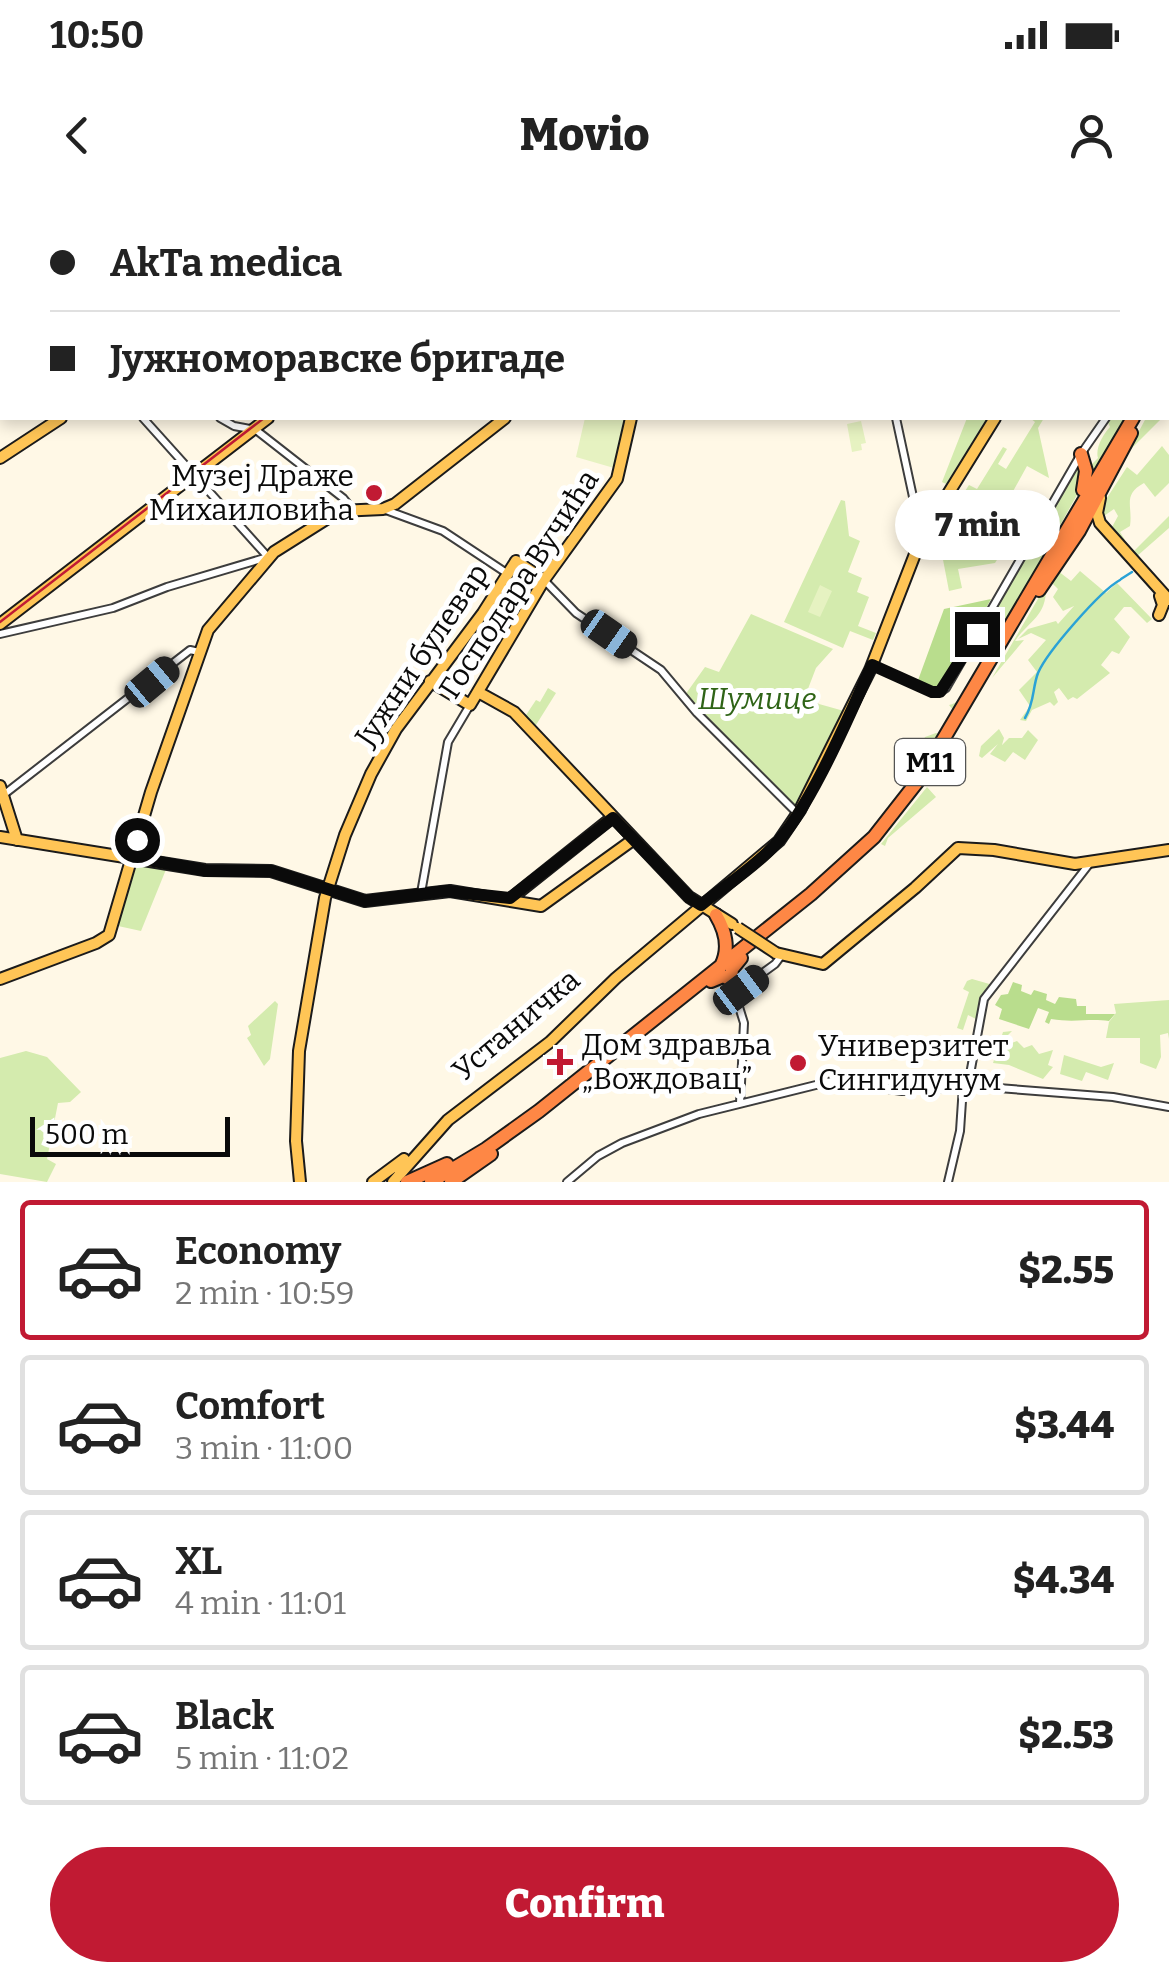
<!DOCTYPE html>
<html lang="en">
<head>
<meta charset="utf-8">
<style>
	body { margin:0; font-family:Bitter,serif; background:#f6f6f6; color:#222; height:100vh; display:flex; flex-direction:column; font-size:38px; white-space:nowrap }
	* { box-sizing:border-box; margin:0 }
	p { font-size:32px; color:#767676 }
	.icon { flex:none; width:55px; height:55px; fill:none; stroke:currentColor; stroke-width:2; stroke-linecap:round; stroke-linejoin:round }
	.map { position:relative; height:982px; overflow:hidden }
	.side { display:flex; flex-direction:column; background:#fff; flex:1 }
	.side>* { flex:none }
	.hud { position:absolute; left:0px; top:0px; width:1170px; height:220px; box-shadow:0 5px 15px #0003; display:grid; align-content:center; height:220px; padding:0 50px; background:#fff }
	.scale { position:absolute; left:30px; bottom:25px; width:200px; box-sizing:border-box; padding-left:10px; border:5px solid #0a0a0a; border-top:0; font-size:28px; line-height:35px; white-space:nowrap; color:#0a0a0a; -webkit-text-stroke:8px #fff; paint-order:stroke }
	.end { position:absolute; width:45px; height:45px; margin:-22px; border:12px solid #0a0a0a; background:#fff; box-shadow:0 0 0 5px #fff }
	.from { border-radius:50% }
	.bubble { position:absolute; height:70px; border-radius:35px; background:#fff; box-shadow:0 5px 15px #0003; font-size:32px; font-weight:800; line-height:70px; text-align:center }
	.car { position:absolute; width:30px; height:60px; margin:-30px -15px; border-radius:12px; box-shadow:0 0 8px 2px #0007; background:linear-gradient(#222 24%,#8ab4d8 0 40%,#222 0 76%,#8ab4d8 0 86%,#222 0) }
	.hud b { display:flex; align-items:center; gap:35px; height:95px; font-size:38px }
	.hud b+b { border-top:2px solid #e0e0e0 }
	.hud i { width:25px; height:25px; background:#222 }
	ul { padding:18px 0 0; list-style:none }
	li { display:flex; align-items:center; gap:30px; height:140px; margin:0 20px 15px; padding:0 30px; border:5px solid #e0e0e0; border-radius:10px }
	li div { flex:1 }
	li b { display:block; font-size:38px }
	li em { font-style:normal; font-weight:800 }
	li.current { border-color:#c11a33 }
	li>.icon { width:90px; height:90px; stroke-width:1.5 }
	.action { display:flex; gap:20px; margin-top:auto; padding:20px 50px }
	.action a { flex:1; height:115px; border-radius:60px; background:#c11a33; color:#fff; font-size:40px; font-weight:800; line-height:115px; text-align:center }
	.status { display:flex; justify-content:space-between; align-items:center; height:70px; padding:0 50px; background:#fff; direction:ltr }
	.status svg { height:28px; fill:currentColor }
	header { display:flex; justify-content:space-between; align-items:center; height:130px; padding:0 50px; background:#fff; font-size:45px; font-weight:800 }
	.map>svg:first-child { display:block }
	.green { fill:#d4ebae }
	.forest { fill:#b9dd8d }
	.pitch { fill:#e6f2c1 }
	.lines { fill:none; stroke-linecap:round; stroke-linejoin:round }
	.stream { stroke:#2aa2d6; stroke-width:2.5 }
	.minor-casing { stroke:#3d3d3d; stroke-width:10 }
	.major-casing { stroke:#1b1b1b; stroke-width:14 }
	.highway-casing { stroke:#1b1b1b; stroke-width:16 }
	.minor { stroke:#fff; stroke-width:6 }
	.major { stroke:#ffc556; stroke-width:10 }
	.highway { stroke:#fe8745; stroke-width:12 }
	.tram { stroke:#c11a33; stroke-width:2.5 }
	.major-bridge-casing { stroke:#1b1b1b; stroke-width:14; stroke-linecap:butt }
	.major-bridge { stroke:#ffc556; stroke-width:10 }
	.route { stroke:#0a0a0a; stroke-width:12 }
	.poi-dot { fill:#c11a33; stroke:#fff; stroke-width:4 }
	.labels { text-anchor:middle; stroke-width:10; stroke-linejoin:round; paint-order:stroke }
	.shield { fill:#fff; stroke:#545454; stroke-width:2.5 }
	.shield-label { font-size:28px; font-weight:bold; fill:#0a0a0a }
	.poi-label { font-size:30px; fill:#0a0a0a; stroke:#fff; text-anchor:start }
	.street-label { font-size:30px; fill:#0a0a0a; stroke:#fff }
	.park-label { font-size:30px; font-style:italic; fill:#2f6417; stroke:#fff }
</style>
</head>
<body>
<div class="status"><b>10:50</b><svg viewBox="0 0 49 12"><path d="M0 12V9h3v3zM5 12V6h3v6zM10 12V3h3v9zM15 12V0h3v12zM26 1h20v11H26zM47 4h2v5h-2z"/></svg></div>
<header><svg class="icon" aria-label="back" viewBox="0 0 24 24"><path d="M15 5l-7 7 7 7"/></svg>Movio<svg class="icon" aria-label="person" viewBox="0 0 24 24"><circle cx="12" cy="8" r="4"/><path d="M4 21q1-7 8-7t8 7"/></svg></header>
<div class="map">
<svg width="1169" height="982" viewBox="0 0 1169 982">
	<rect width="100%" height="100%" fill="#fff8e6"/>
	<!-- green -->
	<path class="green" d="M967 218 982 220 987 218 946 284 942 282Z
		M1030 218H1044L1038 228 1049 278 1027 266 984 344 1000 355 995 363 958 369 962 388 949 391 940 344 964 305 959 300 969 285 977 289 1003 247 1007 249 998 264 1006 269 1035 222Z
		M1106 218H1130L1085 287 1088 268 1098 258C1095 249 1103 234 1110 227Z
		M1146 218H1162L1131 249 1108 289Z
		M1162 246 1169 255V283L1155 297 1144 283C1122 295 1133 306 1130 326L1120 332 1125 340 1122 341 1111 329 1118 316 1114 309 1101 318 1103 304 1127 267 1137 275Z
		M1078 263 1085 268 1077 295 953 516 950 513 953 510 949 505C966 502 976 476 985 460L980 451 983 446 975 443Z
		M841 300 845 301 849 336 860 341 848 372 862 378 857 392 869 397 858 426 876 433 873 440 850 431 843 448 784 422Z
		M1169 316V328L1136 357 1132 353Z
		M1058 371 1071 381 1080 371 1106 393 1117 383 1152 419 1147 423 1131 407H1124L1114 419 1130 437 1119 454 1112 451 1101 465 1110 473 1077 499 1073 497 1068 500 1059 488 1054 492 1058 502 1054 506 1050 502 1032 510 1026 521 1020 520 1030 506 1019 490 1037 472 1028 460 1046 440 1031 433 1018 439 1028 429 1056 421 1058 424 1074 406 1063 411 1053 397 1058 389 1052 383Z
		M1046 385C1047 417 1030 419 1015 441L1024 440 992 478Z
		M751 414 833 449 816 468 806 494 819 504 844 511 795 606 685 495 705 467 719 472Z
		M548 488 556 493 536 525H530L524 518 536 500 540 502Z
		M999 529 1004 538 1002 545 1009 538H1022L1028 530 1038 540 1025 560 1013 552 1005 562 990 554 998 544 982 558 979 556 981 546Z
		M936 533 941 535 916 576 907 571 925 537Z
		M927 587 936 597 888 638 885 646 881 644Z
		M134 661 167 667 141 731 118 726Z
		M972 779 993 785 978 820 968 815 963 830 957 828 969 792 963 789 967 781Z
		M1169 800V839L1168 833 1160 835 1161 857 1156 869 1140 863V838H1106L1109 822 1116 813 1114 804Z
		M275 801 278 804 270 859 264 866 247 838 251 835 248 826Z
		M1012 831 1006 837 1009 844 1017 841 1024 848 1032 845 1039 854 1053 850 1048 865 1053 867 1043 879 1009 865 993 863 1003 832Z
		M26 851 47 857 81 892 70 902 58 903 47 959 56 964 47 982 0 974V858Z
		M1064 855 1101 867 1114 863 1108 880 1086 872 1082 881 1060 874Z"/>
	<!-- forest -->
	<path class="forest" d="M991 399 943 487 936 491 917 483 944 409Z
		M1013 782 1022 785 1021 791 1031 795 1034 790 1047 794 1046 800 1055 804 1059 797 1076 799 1077 806H1086V814H1115L1109 821C1089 818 1075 823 1051 819L1049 824 1045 822 1049 812 1038 808 1029 829 999 819 1002 809 995 805 1001 795 1008 794Z"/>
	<!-- pitch -->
	<path class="pitch" d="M585 218H627L614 268 576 257Z
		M861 221 866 243 861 244 862 250 852 252 847 224Z
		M820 385 832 391 820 417 808 412Z"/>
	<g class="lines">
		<!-- stream -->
		<path class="stream" d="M1121 379 1132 372
			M1025 518C1035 501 1032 489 1038 473 1047 452 1100 391 1120 380"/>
		<defs>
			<path id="minor" d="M862 2 863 0
				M0 18 2 19
				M0 100 2 98
				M143 218 268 357
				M220 218 234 226 256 230 343 298 352 309
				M896 218 921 334
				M383 309 443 331 508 374
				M544 380 576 413 661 470 697 513 797 613
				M0 434 113 408 167 387 268 357
				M872 465 932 492H940L946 488 1081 254 1106 218
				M2 596 190 450 199 452
				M421 693 448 542 470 505
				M731 781 744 823 740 903
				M735 793 775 764 781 756
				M968 885 984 799 1090 663
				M567 982 598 956 622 943 699 914 832 881 902 891 972 886 1113 897 1169 907
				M948 982 960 931 963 886"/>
			<path id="major" d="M412 0 420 2
				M277 2 279 0
				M543 2 546 0
				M663 2V0
				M1125 2 1127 0
				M1168 211 1169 212
				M0 258 61 218
				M1100 298 1097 313 1100 323 1169 400
				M1159 415 1163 405 1160 396
				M0 424 268 218
				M430 481 470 505 544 380 617 279 631 218
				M478 492 514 512 689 697 732 724
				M0 586 17 640
				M0 637 205 670 271 671 365 701 450 691 541 706 634 639
				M510 699 613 617
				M776 753 823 764 915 688 958 648 994 650 1075 664 1169 650
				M0 779 96 743 109 735 151 592 208 430 274 352 339 311 383 309 395 304 505 218
				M300 982 296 941 299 851 325 698 345 635 371 574 396 529 483 413 516 361 544 380
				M373 982 404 959
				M393 982 448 920 550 842 616 778 779 641 800 610 870 470 922 336 995 218"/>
			<path id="highway" d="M1168 138 1169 137
				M1168 171 1169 170
				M1168 182 1169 180
				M1081 254 1086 271 1083 290
				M1039 390 1079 331 1131 233
				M716 715C725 730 730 749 721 766
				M711 781 723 776 731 780 732 769 741 758
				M407 982 447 964
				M431 982 486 949 539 911 811 694 874 637 921 577 1133 218
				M451 982 491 954"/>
		</defs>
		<!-- minor casing -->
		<use href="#minor" class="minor-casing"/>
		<!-- major casing -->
		<use href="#major" class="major-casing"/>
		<!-- highway casing -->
		<use href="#highway" class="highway-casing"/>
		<!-- minor -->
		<use href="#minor" class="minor"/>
		<!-- major -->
		<use href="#major" class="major"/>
		<!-- highway -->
		<use href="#highway" class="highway"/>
		<!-- tram -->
		<path class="tram" d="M549 2 552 0
			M0 422 264 218"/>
		<defs>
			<path id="major-bridge" d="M738 728 776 753"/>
		</defs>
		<!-- major-bridge casing -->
		<use href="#major-bridge" class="major-bridge-casing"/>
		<!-- major-bridge -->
		<use href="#major-bridge" class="major-bridge"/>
	</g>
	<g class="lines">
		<!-- route -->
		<path class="route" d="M137 640 132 657 208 671H271L365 701 446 691 510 698 613 618 690 698 701 705C725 686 752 669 773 647 809 611 850 514 872 465L932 492H940L977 434"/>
	</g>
	<!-- markers -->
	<g class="poi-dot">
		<circle cx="374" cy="293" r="10"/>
		<path d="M555 847h10v10h10v10h-10v10h-10v-10h-10v-10h10z"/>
		<circle cx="798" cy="863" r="10"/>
	</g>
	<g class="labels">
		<!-- shield labels -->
		<rect class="shield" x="895" y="539" width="70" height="46" rx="8"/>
		<g class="shield-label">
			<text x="930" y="572">M11</text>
		</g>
		<!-- poi labels -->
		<g class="poi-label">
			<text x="354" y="286" text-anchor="end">Музеј Драже<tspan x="354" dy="34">Михаиловића</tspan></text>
			<text x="582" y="855">Дом здравља<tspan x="582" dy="34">„Вождовац”</tspan></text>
			<text x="818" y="856">Универзитет<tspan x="818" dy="34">Сингидунум</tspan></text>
		</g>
		<!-- street labels -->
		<g class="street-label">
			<text transform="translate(519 384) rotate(-57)" y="10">Господара Вучића</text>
			<text transform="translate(422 455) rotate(-56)" y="10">Јужни булевар</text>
			<text transform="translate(516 825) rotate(-40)" y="10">Устаничка</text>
		</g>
		<!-- park labels -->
		<g class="park-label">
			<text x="757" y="509">Шумице</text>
		</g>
	</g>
</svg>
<div class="scale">500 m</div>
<i class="end from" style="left:137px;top:640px"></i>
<i class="end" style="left:977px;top:434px"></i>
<div class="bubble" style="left:895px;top:290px;width:165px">7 min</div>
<i class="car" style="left:609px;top:434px;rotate:125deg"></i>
<i class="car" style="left:152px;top:482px;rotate:50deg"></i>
<i class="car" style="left:741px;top:790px;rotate:53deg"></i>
<div class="hud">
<b><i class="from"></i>AkTa medica</b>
<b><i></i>Јужноморавске бригаде</b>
</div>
</div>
<section class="side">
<ul>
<li class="current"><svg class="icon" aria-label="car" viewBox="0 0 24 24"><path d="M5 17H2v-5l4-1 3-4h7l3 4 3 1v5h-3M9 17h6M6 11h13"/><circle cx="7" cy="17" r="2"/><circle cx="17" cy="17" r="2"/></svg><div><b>Economy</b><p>2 min · 10:59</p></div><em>$2.55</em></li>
<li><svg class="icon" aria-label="car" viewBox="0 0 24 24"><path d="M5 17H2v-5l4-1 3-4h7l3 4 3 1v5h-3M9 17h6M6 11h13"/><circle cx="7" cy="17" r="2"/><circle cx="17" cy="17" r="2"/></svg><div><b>Comfort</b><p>3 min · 11:00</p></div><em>$3.44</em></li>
<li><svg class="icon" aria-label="car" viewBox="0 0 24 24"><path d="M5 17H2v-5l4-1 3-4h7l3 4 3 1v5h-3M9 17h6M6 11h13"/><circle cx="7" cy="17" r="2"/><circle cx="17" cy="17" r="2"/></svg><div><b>XL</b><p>4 min · 11:01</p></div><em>$4.34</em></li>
<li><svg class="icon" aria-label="car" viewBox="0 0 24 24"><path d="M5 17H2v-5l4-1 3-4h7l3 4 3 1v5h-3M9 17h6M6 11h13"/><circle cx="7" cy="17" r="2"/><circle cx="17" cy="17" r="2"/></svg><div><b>Black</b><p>5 min · 11:02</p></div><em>$2.53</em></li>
</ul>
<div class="action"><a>Confirm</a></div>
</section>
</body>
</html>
